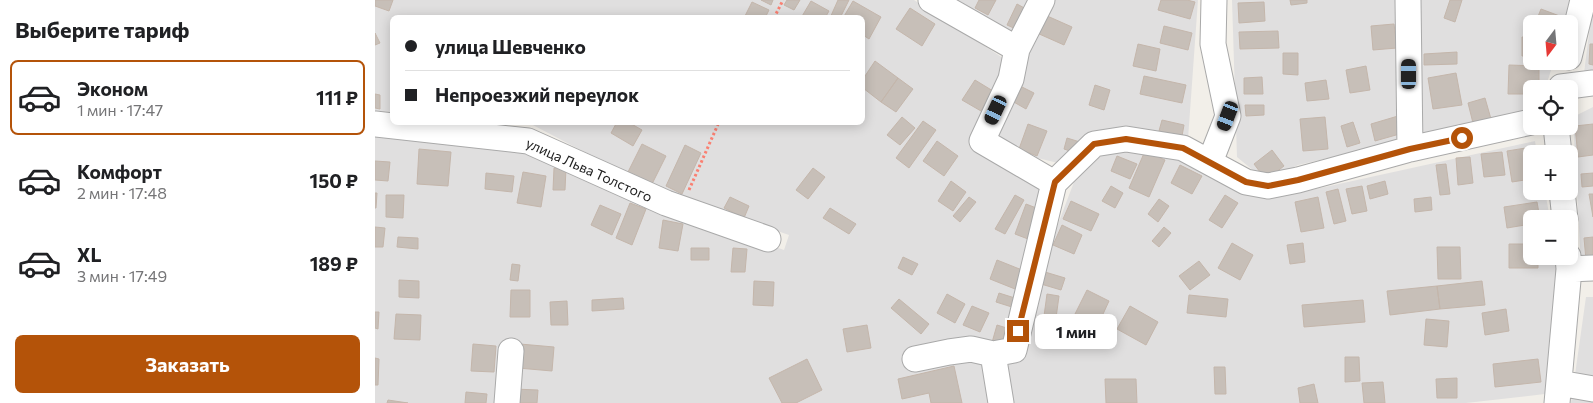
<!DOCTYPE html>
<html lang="ru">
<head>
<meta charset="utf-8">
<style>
	body { margin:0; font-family:Commissioner,sans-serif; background:#f2f2f2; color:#202124; height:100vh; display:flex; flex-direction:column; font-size:19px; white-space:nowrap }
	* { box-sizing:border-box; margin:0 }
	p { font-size:16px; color:#757577 }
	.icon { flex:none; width:28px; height:28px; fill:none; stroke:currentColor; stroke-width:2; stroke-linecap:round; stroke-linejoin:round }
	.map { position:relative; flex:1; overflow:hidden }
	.panel { display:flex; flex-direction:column; background:#fff; width:375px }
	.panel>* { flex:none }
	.banner { position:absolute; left:15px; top:15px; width:475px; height:110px; border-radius:8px; box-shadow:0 2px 12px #0003; display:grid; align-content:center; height:110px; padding:0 15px; background:#fff }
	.needle { width:32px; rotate:196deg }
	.buttons { position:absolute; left:1148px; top:15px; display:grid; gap:10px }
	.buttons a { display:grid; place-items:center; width:55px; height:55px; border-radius:8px; background:#fff; box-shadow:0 2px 12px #0003; font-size:25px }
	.end { position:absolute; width:22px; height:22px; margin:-11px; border:6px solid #b45309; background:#fff; box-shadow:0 0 0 2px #fff }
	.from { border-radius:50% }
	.bubble { position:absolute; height:35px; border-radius:8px; background:#fff; box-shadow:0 2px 12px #0003; font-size:16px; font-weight:700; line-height:35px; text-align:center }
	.car { position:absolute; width:15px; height:30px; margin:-15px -8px; border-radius:6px; box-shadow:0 0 4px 1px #0007; background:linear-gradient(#222 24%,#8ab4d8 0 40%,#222 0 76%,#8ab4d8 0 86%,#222 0) }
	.banner b { display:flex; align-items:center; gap:18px; height:48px; font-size:19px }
	.banner b+b { border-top:1px solid #e0e0e0 }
	.banner i { width:12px; height:12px; background:#202124 }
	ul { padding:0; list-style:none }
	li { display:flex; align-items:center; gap:15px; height:75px; margin:0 10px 8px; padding:0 5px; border:2px solid transparent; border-radius:8px }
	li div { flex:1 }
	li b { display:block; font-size:19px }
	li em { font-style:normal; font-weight:700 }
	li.current { border-color:#b45309 }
	li>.icon { width:45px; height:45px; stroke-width:1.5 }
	h2 { padding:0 15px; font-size:22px; line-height:60px }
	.primary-button { display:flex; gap:10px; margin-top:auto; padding:10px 15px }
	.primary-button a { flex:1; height:58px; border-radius:8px; background:#b45309; color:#fff; font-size:20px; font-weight:700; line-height:58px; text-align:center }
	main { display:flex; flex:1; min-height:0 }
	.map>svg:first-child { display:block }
	.residential { fill:#e0dfdf }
	.building { fill:#c7bfb8; stroke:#c4b6ab }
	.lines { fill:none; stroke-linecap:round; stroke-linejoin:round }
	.minor-casing { stroke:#a9a9a9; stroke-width:27 }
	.path { stroke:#fa8072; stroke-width:3; stroke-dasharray:2.5 2.5; stroke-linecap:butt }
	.minor { stroke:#fff; stroke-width:25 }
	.route { stroke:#b45309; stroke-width:6 }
	.labels { text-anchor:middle; stroke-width:4; stroke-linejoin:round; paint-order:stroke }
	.street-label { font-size:14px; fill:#222; stroke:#fff }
</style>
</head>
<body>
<main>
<section class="panel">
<h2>Выберите тариф</h2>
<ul>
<li class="current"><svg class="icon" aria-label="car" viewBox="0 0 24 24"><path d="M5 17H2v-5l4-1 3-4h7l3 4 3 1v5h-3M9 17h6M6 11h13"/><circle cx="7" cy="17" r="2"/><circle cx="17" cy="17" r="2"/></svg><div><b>Эконом</b><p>1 мин · 17:47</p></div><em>111 ₽</em></li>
<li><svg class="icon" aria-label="car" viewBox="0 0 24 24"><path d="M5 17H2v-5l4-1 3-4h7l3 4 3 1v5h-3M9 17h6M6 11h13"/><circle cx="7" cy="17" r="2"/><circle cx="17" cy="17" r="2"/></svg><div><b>Комфорт</b><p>2 мин · 17:48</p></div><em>150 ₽</em></li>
<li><svg class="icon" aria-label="car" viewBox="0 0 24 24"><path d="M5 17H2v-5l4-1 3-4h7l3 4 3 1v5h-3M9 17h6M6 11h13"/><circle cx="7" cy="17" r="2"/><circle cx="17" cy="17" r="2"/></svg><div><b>XL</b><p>3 мин · 17:49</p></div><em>189 ₽</em></li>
</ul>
<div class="primary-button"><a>Заказать</a></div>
</section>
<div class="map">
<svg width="1218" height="403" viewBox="0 0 1218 403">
	<rect width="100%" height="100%" fill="#f2efe9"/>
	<!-- residential -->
	<path class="residential" d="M0 0H539L634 62 627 84 594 146 674 188 630 360 640 363 664 274 699 182 728 154 772 147 821 166 858 190 892 196 918 194 1160 141 1162 154H1156V191H1170L1175 219H1156V256H1183L1186 271 1170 394 1091 403H0V136L151 150 291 209 409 250 414 235 284 191 154 123 488 122V18H18L17 112 0 111Z
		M575 0H661L643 38Z
		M676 0H823L813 139 683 163 646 154 616 137Z
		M857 0H1198L1191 24H1156V61H1179L1170 89H1156V111L923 165 891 181 862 157Z
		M1218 11V72L1209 73 1215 26Z
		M1218 107V265H1206L1198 117Z
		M1211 297H1218V403H1196Z"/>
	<!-- building -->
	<path class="building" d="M0 0H18L14 11 0 6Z
		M386 0H398L396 5Z
		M412 0H425L419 10 409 5Z
		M463 0H474L465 18H455Z
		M604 0H621L613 15 600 8Z
		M786 0H812L820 2 815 19 783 10Z
		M915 0H932V3L916 5Z
		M1075 0H1087L1080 22 1069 18Z
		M436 1 454 11 450 18H426Z
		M478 1 506 17 494 39 488 35V18H468Z
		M377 2 394 10 390 18H369Z
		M889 2 890 21 864 23 863 3Z
		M642 4 653 10 643 30 632 25Z
		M535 8 560 24 547 46 521 29Z
		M1166 9 1190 18 1188 24H1160Z
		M670 15 697 27 689 45 662 33Z
		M1019 24 1022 48 998 50 996 26Z
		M789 26 817 33 813 50 785 43Z
		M903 31 904 48 865 49 864 32Z
		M0 33 5 43 0 45Z
		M1147 37H1156V56H1147Z
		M763 44 785 49 781 71 758 66Z
		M1215 44H1218V65L1214 64Z
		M1082 52V64L1049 65V54Z
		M908 53H923V75L908 74Z
		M500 61 523 78 506 102 488 88V79Z
		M1134 65 1164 66V89H1156V94H1133Z
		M991 66 995 90 975 93 971 70Z
		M1081 73 1087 105 1058 109 1053 78Z
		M769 76 811 85 807 103 765 94Z
		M887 77 888 94H869V78Z
		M523 78 538 89 521 112 506 102Z
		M600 80 618 91 606 111 587 100Z
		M951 80 954 99 932 101 930 83Z
		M720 85 735 90 729 110 714 105Z
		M645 86 659 93 651 109 637 101Z
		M0 94 5 95V109L0 108Z
		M1110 98 1116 119 1098 123 1093 103Z
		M870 105H889V115L871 116Z
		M1023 116 1028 133 1000 141 996 124Z
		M527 117 540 128 525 145 512 135Z
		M950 117 953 149 928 151 925 119Z
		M787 120 809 125 807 136 784 131Z
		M548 121 561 130 534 168 521 158Z
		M242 122H253L267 130 258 146 236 133Z
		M978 122 985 143 972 147 966 126Z
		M653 124 672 131 662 156 644 149Z
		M1218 124V155L1203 157 1200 126Z
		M692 138 705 142 701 153 689 149Z
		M562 141 583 156 569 176 548 161Z
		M267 144 291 156 277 184 253 172Z
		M310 145 326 153 307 194 291 186Z
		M1157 147 1156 179 1137 182 1132 151Z
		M44 149 76 152 73 186 42 184Z
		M897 150 909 166 891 180 879 164Z
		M770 151 790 160 774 197 754 188Z
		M1127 152 1130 175 1109 177 1106 154Z
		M742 156 762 164 755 179 736 171Z
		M1095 157 1098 183 1083 185 1081 158Z
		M0 161 15 162 13 181 0 180Z
		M1071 164 1075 194 1065 195 1061 165Z
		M805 165 827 176 817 194 796 183Z
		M179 168H191L190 190H178Z
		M438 168 450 177 433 199 421 190Z
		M148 172 171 176 166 207 142 203Z
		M111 173 139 176 137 192 110 189Z
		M1218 173V186L1207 187 1206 174Z
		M576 181 591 192 578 211 563 201Z
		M1010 181 1013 194 995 199 992 186Z
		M736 186 748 193 740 208 727 201Z
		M987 186 992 211 977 214 971 189Z
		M963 189 971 221 959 224 951 192Z
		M0 193H2L1 208H0Z
		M1214 194H1218V217Z
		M11 195H29L28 218 11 217Z
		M640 195 649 200 630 234 620 229Z
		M850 195 863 203 847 228 834 220Z
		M355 197 374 206 369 218 349 208Z
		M594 197 601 202 585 222 578 216Z
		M943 197 949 228 926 232 920 202Z
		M1056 197 1057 210 1040 212 1039 199Z
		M784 199 794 206 783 222 773 214Z
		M696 201 724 214 716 231 688 219Z
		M1162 202 1165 219H1156V224L1132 228 1129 207Z
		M255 203 271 209 257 245 241 238Z
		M651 204 664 209 653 239 640 234Z
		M225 205 246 214 237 235 216 225Z
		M455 208 481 224 474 234 448 218Z
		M288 220 308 224 303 251 284 248Z
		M687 225 707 235 699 254 678 245Z
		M0 227 10 228 8 247H0Z
		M789 227 796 233 784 247 777 241Z
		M23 237 43 238V249L22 247Z
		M1218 237V259L1211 260 1209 238Z
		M857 243 878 255 865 280 843 268Z
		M928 243 930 262 915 264 912 245Z
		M1134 244H1156V256H1163V268H1134Z
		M1062 247H1085L1086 279H1063Z
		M316 248H334V260H316Z
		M358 248 372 249 370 272H356Z
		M528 257 543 264 537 275 523 268Z
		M622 260 652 272 645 291 615 279Z
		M824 261 835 275 815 290 804 276Z
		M137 264 145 265 143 281 135 280Z
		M670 272 690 278 686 290 666 284Z
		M24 280 44 281V298L24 297Z
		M379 281 399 282 398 306 378 305Z
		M1107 281 1110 305 1065 309 1062 286Z
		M1062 286 1065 309 1015 315 1012 291Z
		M136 290H155V317H135Z
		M712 290 734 301 723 325 700 314Z
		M624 293 643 299 640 308 621 302Z
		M572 294 590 304 580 323 562 313Z
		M672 294 684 296 681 318 669 316Z
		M814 295 853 299 851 317 812 313Z
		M248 298 249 309 217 311V300Z
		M524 299 554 324 546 334 516 308Z
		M988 300 990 322 929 327 927 305Z
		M192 301 193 325H176L175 302Z
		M597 306 614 313 605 332 588 325Z
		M755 306 783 322 771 345 742 329Z
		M1131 309 1134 331 1110 335 1107 313Z
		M0 312H4L3 329 0 328Z
		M21 314 46 315 45 340 19 339Z
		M1051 319 1074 321 1072 347 1049 345Z
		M682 324 695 327 691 345 678 342Z
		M492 325 496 348 472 352 468 329Z
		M622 325 635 329 629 350 616 346Z
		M98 344 121 346 119 372 96 371Z
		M145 344 179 347 177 371 143 368Z
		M970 357H984L985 381 970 382Z
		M0 358 4 359 3 385H0Z
		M432 359 447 390 421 403H407L394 378Z
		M1163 359 1166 382 1120 387 1118 364Z
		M579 366 587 403H556L554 393 527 399 523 379Z
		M839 367H850L851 394H840Z
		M1082 378V398H1062L1061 379Z
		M730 379H761L762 403H731Z
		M1008 382 1010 403H989L987 383Z
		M939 384 943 403H925L923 388Z
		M139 389 163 390 162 403H139Z
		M91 392 112 394 111 403H90Z
		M13 400 33 403H12Z"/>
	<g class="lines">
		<defs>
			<path id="minor" d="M556 0 642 49 636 79 607 141 679 183 719 144 751 139 808 148 871 182 893 186 923 180 1035 149 1156 122
				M1033 0 1035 149
				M642 49 667 0
				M1194 57 1208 0
				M1186 87 1218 83
				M0 124 153 141 291 203 393 239
				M1181 126 1184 154
				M835 162 853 116 838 44 839 0
				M1187 191 1190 219
				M1194 269 1218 268
				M618 354 626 403
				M540 359 574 352 596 349 618 354 639 350 679 183
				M1184 383 1218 389
				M132 403 136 351
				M1182 403 1194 269 1193 256"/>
		</defs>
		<!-- minor casing -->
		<use href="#minor" class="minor-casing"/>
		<!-- path -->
		<path class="path" d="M399 18 408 0
			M314 190 344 122"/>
		<!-- minor -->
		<use href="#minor" class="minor"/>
	</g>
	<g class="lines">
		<!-- route -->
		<path class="route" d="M643 331 680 182 719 144 751 139 808 148 871 182 893 186 923 180 1035 149 1087 138"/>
	</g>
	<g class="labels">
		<!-- street labels -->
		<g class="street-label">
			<text transform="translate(214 170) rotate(24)" y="5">улица Льва Толстого</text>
		</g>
	</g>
</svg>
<div class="buttons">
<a><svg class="needle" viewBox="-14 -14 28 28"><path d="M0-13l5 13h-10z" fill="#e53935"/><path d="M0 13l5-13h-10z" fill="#757577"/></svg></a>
<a><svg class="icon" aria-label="locate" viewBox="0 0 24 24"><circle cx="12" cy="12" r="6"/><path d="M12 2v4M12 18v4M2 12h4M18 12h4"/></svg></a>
<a>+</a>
<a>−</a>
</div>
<i class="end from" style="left:1087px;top:138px"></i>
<i class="end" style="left:643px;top:331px"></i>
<div class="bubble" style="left:660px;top:314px;width:82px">1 мин</div>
<i class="car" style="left:1034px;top:74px;rotate:0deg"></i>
<i class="car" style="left:621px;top:110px;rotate:205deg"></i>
<i class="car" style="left:853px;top:116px;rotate:201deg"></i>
<div class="banner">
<b><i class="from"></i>улица Шевченко</b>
<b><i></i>Непроезжий переулок</b>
</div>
</div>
</main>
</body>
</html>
